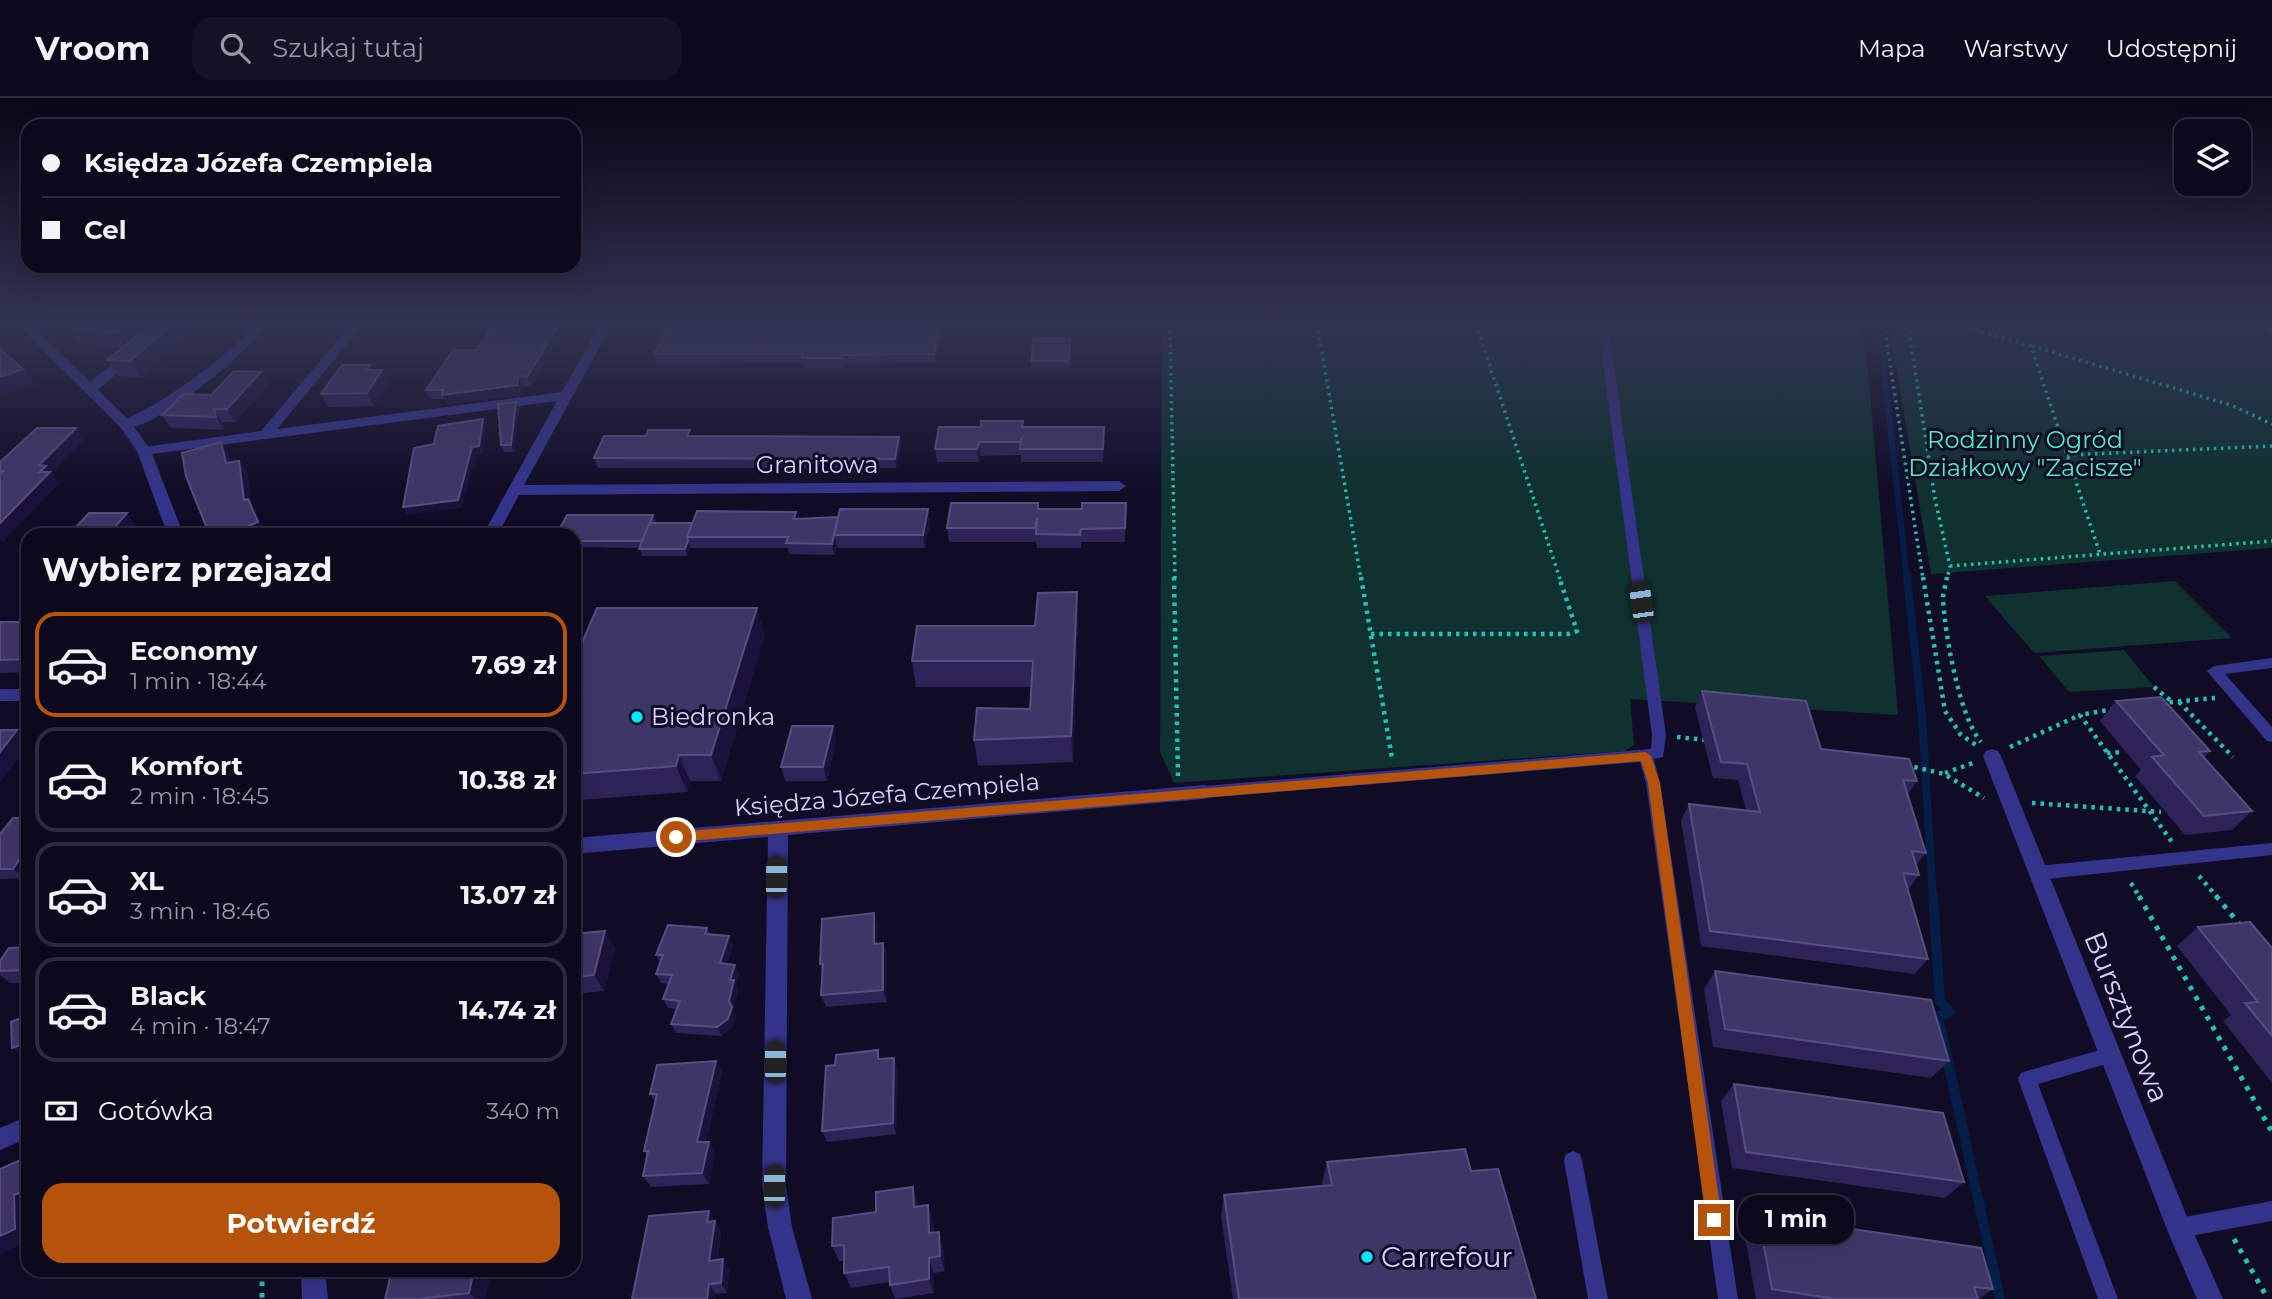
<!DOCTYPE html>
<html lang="pl">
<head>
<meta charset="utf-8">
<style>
	body { margin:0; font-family:Montserrat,sans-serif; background:#151225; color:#f1f3f6; height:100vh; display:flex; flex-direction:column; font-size:26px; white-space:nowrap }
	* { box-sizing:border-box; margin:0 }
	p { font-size:23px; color:#9a9aa3 }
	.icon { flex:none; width:38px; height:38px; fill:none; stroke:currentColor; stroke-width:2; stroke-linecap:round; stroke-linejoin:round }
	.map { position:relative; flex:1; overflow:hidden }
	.panel { position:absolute; left:21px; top:430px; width:560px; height:749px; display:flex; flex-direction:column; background:#0c091c; border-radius:21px; box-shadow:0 7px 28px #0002,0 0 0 2px #2c2a3b }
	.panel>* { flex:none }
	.banner { position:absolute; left:21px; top:21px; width:560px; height:154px; border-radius:21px; box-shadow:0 7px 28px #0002,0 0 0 2px #2c2a3b; display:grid; align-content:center; height:154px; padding:0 21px; background:#0c091c }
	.buttons { position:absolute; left:2174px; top:21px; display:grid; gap:14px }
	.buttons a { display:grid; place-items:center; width:77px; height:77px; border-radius:14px; background:#0c091c; box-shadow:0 7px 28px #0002,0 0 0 2px #2c2a3b; font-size:35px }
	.end { position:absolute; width:32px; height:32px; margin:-16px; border:9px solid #b45309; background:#fff; box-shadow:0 0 0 4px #fff }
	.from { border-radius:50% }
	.bubble { position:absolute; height:49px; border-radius:21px; background:#0c091c; box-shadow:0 7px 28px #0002,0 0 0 2px #2c2a3b; font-size:23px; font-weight:700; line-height:49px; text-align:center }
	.car { position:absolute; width:21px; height:42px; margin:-21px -10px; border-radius:9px; box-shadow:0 0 5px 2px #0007; background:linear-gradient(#222 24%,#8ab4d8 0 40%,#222 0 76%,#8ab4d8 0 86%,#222 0) }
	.banner b { display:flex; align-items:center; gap:24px; height:66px; font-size:26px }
	.banner b+b { border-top:2px solid #2c2a3b }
	.banner i { width:18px; height:18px; background:#f1f3f6 }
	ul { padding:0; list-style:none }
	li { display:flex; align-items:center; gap:21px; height:105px; margin:0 14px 10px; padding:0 7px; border:4px solid #2c2a3b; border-radius:21px }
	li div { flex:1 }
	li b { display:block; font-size:26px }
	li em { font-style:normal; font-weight:700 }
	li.active { border-color:#b45309 }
	li>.icon { width:63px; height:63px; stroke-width:1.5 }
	h2 { padding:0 21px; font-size:32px; line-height:84px }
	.pay { display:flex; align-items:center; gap:18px; height:77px; padding:0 21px; font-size:26px }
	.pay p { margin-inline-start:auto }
	.button { display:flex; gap:14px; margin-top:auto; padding:14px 21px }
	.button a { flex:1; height:80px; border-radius:21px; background:#b45309; color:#fff; font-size:28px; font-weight:700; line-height:80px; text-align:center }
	header { display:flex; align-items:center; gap:42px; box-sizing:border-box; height:98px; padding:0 35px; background:#0c091c; border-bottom:2px solid #2c2a3b }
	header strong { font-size:33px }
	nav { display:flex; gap:38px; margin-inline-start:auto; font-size:24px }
	.search { width:490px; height:63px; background:#151225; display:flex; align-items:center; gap:18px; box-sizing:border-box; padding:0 24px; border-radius:21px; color:#9a9aa3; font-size:26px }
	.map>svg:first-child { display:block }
	.green { fill:#0f312f }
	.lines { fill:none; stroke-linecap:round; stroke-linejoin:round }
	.stream-far2 { stroke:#051e47; stroke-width:6 }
	.stream-far1 { stroke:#051e47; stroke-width:8 }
	.stream { stroke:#051e47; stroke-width:10 }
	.path-far2 { stroke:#22c2b6; stroke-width:3.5; stroke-dasharray:2.5 4.5; stroke-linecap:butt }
	.path-far1 { stroke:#22c2b6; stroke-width:4.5; stroke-dasharray:3.5 5; stroke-linecap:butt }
	.path { stroke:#22c2b6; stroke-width:5; stroke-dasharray:4.5 7; stroke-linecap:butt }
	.service { fill:#34338a; fill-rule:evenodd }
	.minor { fill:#34338a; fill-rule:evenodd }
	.tertiary { fill:#34338a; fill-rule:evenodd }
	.wall { fill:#2d2356 }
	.shaded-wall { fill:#1a123b }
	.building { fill:#3f3668; stroke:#574e80; stroke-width:2 }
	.route { fill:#b45309 }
	.poi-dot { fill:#00e8fd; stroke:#100c26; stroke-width:2.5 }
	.labels { text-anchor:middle; stroke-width:6; stroke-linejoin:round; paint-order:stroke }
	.park-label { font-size:24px; fill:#51ebc2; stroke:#100c26 }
	.street-label { font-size:24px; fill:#d6d2ff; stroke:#100c26 }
	.poi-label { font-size:24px; fill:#d6d2ff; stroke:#100c26; text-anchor:start }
	.near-street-label { font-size:28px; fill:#d6d2ff; stroke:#100c26 }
	.near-poi-label { font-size:28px; fill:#d6d2ff; stroke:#100c26; text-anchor:start }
</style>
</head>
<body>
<header>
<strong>Vroom</strong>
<div class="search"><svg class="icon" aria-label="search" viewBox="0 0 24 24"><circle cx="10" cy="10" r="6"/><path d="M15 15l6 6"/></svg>Szukaj tutaj</div>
<nav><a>Mapa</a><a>Warstwy</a><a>Udostępnij</a></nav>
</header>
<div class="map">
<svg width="2272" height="1201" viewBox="0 0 2272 1201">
	<rect width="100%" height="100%" fill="#100c26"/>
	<!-- green -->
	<path class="green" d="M1162 226H1860L1868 272 1898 617 1630 601 1634 647 1625 653 1174 685 1160 654Z
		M1889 226H2272V450L1931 476Z
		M2175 483 2232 540 2034 555 1985 498Z
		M2124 552 2154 589 2069 594 2039 558Z"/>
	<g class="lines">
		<!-- stream-far2 -->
		<path class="stream-far2" d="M1879 226 1907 481"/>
		<!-- stream-far1 -->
		<path class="stream-far1" d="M1907 479 1922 619 1933 800"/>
		<!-- stream -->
		<path class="stream" d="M1933 798 1940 904 1950 914 1938 918 2000 1201"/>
		<!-- path-far2 -->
		<path class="path-far2" d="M1170 226 1175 481
			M1317 226 1361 481
			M1476 226 1560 481
			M1884 226 1923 481
			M1908 226 1935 401 1950 468 1947 481
			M1955 226 2031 248 2100 456
			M2256 226 2272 232
			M2032 248 2231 307 2272 326
			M2067 357 2272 348
			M1950 468 2272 443"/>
		<!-- path-far1 -->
		<path class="path-far1" d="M1174 479 1178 678
			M1361 479 1392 660
			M1923 479 1945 613 1961 637 1976 647
			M1947 479C1946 486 1943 494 1943 501 1945 536 1959 618 1981 644
			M1371 536H1568L1577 533 1559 479
			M2154 589 2171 603
			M2179 604 2233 659
			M2161 605 2215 600
			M2114 611 2080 617 2172 744
			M1677 639 1706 642
			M2010 649 2080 617
			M2107 655 2123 654
			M1906 667 1944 676 1984 700
			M1945 675 1973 665
			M2032 705 2161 714
			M2199 778 2218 800
			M2131 785 2140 800"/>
		<!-- path -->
		<path class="path" d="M2139 798 2272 1034
			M2216 798 2241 828
			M2234 1141 2268 1201
			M262 1172V1201"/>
		<!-- service -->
		<path class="service" d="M1598 226H1608L1666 637 1663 659 1654 661 1660 685 1738 1201H1718L1646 685 1640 664 1204 700 1199 698 1197 694 1199 690 1204 688 1651 651 1652 637Z
			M574 530 581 532 583 535 579 544 574 546Z
			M2272 560V570L2225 576 2272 629V644L2267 643 2207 573 2214 568Z
			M2272 745V757L2038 782 2032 780 2030 775 2032 770 2038 768Z
			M2110 949 2116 951 2119 957 2116 963 2038 986 2118 1201H2098L2018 981 2021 975 2027 973Z
			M1573 1053 1580 1056 1582 1062 1608 1201H1588L1564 1062 1566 1056Z
			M2272 1103V1123L2179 1140 2172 1137 2169 1130 2172 1123 2179 1120Z"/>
		<!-- minor -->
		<path class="minor" d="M161 226H175L94 295H84V289Z
			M256 226H269C250 251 152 337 121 330V324C172 299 217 267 256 226Z
			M351 226H364L277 331 562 294 600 226H661L655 230H610L524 387 1119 383 1126 388 1119 393 519 397 497 438H482L557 303 144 357 137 353 144 349 261 333Z
			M0 591H28V603H0Z
			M1992 651 1998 653 2001 658 2189 1124 2223 1201H2197L2170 1139 1983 658 1986 653Z
			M1204 687 1211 689 1213 694 1211 699 1204 701 788 737 786 1088 792 1129 812 1201H786L768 1129 762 1088 768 739 574 756V740Z
			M28 1018V1040L0 1052V1030Z"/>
		<!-- tertiary -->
		<path class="tertiary" d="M17 226H30L131 324 151 353 184 438H168L137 353 121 330Z
			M301 1172H325L328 1201H302Z"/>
	</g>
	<!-- wall -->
	<path class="wall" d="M51 226H201L141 279 118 278 107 262 121 250 82 248 71 232 55 231Z
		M530 226H571L568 231H565L531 288H522L521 297 447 306 445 301H430L426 292 477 252Z
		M942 226 935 265 844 266 843 270H804L803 265 657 266 654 256Z
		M1071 246 1069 270H1031V263Z
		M370 267 372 272 389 285 374 308 328 309 321 296Z
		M268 287 235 324H222L224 332 171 330 162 317 211 297Z
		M519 311 514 354H504L501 347Z
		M1023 323V329L1104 342 1103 364H1021V357L980 358 979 364H937L935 351 981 329Z
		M692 338 899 339 901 348 896 370H598L594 360Z
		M1038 405 1039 411H1082L1126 405 1125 444H1081V450H1037L1036 444H949L947 430Z
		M928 411 930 425 925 450H837V448L834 457 789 456 788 450H690L687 458H642L640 450 574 449V438L653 417 656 424 692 425 838 419Z
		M1078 520 1073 664 978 668 974 642 1030 611 1031 589H916L912 563 1035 528Z
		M0 524H28V574L0 575Z
		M765 536 721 683H690L687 694 579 702 577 699 574 698V563Z
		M1702 593 1821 651 1917 683 1908 696 1926 755 1916 767 1919 777 1908 792 1928 861 1915 876 1701 848 1681 722 1689 706 1746 712 1738 682 1713 680 1695 609Z
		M2116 603 2210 653 2204 660 2252 713 2232 732 2185 737 2135 678 2141 672 2100 623Z
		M833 628 836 642 827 683H785L781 669Z
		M28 720V774L24 780 0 781V736Z
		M878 828V846L883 845 887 857V904L826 909 821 897 822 873 820 866Z
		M2198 829 2272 850V985L2223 923 2231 917 2177 848Z
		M707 830 710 836 733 847 727 866 735 867 739 876 736 886 738 892 733 912 736 919 732 930 722 938 676 935 671 926 677 911 668 910 663 901 669 886 661 885 656 876 660 864 656 857Z
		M574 836 615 850 604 893 574 896Z
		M28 846V885H10L0 877V863L26 849Z
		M1715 873 1949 963 1931 980 1713 949 1704 891Z
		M881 961 898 972 896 1036 827 1044 822 1033Z
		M716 963 722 975 706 1044H709L715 1055 709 1086 651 1089 643 1078 647 1057 644 1053 655 1005 650 996Z
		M1734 986 1964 1084 1945 1100 1732 1070 1721 1003Z
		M1327 1064 1471 1073 1536 1201H1233L1221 1118 1224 1097 1322 1088V1085Z
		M913 1089 918 1108 933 1122 934 1134 943 1149 945 1173 934 1175V1195L895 1201 890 1187V1184L851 1190 844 1175V1163H839L832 1148 876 1114Z
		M1758 1117 1993 1191 1979 1201H1756L1744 1133Z
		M716 1123V1125L721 1134 718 1162 729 1171 727 1195 716 1196V1201H632Z
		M392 1172H491L485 1201H385Z"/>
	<!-- shaded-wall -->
	<path class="shaded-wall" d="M128 226H157L127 251 116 235Z
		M173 226H201L141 279 130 263Z
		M559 226H563L565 231 531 288 527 279Z
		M939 226H942L935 265 934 256Z
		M0 245 11 260 6 261 0 254Z
		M23 271 34 286 0 299V279Z
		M382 272 389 285 374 308 367 295Z
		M261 274 268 287 235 324 227 311Z
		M518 278 522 288 521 297 447 306 442 297Z
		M516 304 519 311 514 354 511 347Z
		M214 311 222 324 224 332 216 319Z
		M483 321 486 329 483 356 476 357 462 410 407 417 403 409 472 349Z
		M76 330 84 342 52 375 59 386 3 444 0 441V425L40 374 39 367Z
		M899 339 901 348 896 370 895 361Z
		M221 344 229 357 234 378 226 365Z
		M979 344 980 358 979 364 977 351Z
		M239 363 248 376 252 407 256 414 266 437 226 438 244 402Z
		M928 411 930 425 925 450 923 437Z
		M127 415 136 428 129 438H107Z
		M834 437 837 448 834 457 832 446Z
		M688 443 690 450 687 458 685 451Z
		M1077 494 1078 520 1073 664 1071 638Z
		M757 510 765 536 721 683 711 657Z
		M833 628 836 642 827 683 823 669Z
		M17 632 28 643V647L0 685V654Z
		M679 657 690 683 687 694 676 668Z
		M23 756 28 761V774L24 780 13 771Z
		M874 815 878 828V859L874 846Z
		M605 833 615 850 604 893 594 877Z
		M729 838 733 847 724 874 720 865Z
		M883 845 887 857V904L883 892Z
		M735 867 739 876 736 886 738 892 733 912 736 919 732 930 722 938 717 929 729 903 730 882Z
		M28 944V960L26 961 12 950Z
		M894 960 898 972 896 1036 893 1025Z
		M716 963 722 975 704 1055 697 1044Z
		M709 1044 715 1055 709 1086 702 1075Z
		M913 1089 918 1105 919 1124 914 1109Z
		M28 1091V1144L0 1157V1138L14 1097Z
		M928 1107 933 1122 934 1150 929 1135Z
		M709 1113 721 1134 716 1173 709 1163 707 1124Z
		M939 1134 943 1149 945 1173 940 1158Z
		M929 1160 934 1175V1195L929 1181Z
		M723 1161 729 1171 727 1195 721 1185Z
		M474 1172H491L485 1201H476L469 1195Z
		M709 1186 716 1196V1201H707Z"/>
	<!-- building -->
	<path class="building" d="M78 226H128L116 235 71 232Z
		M151 226H173L130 263 107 262Z
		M530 226H559L527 279 518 278 517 287 442 297 443 292H426L453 252H477L492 227H529Z
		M669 226H939L934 256 842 257 841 260H802L803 256H654Z
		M1034 240H1070L1069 263H1031Z
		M0 251 23 271 0 279Z
		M342 267H370L366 272H382L367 295 321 296Z
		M234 273 261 274 227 311H214L216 319 162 317 183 296 211 297Z
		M516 304 511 347H501L498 306Z
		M483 321 479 348 472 349 458 402 403 409 414 350 434 346 438 328Z
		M981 323H1023L1022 329H1104L1103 351H1020L1021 340V344H979L977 351H935L939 329H981Z
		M37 330H76L39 367 46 368 40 374H50L0 425V376L3 373H0V364Z
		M648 332H690L687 338 899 339 895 361 594 360 604 338H646Z
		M221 344 226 365 239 363 244 402 248 401 258 424 226 438H210L186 378 182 355Z
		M951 405H1038V411H1082V405H1126L1125 430 1081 431 1080 437 1036 436 1037 420 1035 430H947Z
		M840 411H928L923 437H834Z
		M697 413 796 414 794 421 838 419 832 446 786 445 788 439H687Z
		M89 415H127L107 438H63L70 430H75Z
		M567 417H653L650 425H692L687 439 688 443 685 451H639L649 426 642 443H574V438H556Z
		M1077 494 1071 638 974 642 977 610 1030 611 1033 563H912L917 528H1035L1038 495Z
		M597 510H757L711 657H679L676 668 574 676V563Z
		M0 524H28V561L0 562Z
		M1702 593 1806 603 1821 651 1909 661 1917 683 1903 682 1926 755 1912 753 1919 777 1903 775 1928 861 1710 833 1689 706 1760 714 1747 666 1721 664Z
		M2161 599 2210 653 2199 654 2252 713 2204 718 2152 659 2164 657 2116 603Z
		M792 628H833L823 669H781Z
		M0 632H17L0 654Z
		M13 720H28V756H23L13 771H0V736Z
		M874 815V846L883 845V892L821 897 823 866H820L822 821Z
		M2250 824 2272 850V938L2245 905 2258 904 2198 829Z
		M668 827 707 830 705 836 729 838 720 865 735 867 730 882H734L729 903 732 909 728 921 717 929 671 926 680 903 663 901 672 877 656 876 663 857H656Z
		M605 833 594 877 574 879V836Z
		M28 846V872L0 873V863L9 850 26 849Z
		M1715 873 1931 902 1949 963 1725 931Z
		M28 917V944L12 950 11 924Z
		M878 952V961L894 960 893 1025 822 1033 826 968 835 967 836 957Z
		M716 963 697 1044H709L702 1075 643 1078 648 1053H644L657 996H650L657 967Z
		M1734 986 1943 1015 1964 1084 1746 1054Z
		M1465 1051 1471 1073 1498 1071 1536 1201H1239L1224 1097 1332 1087 1327 1064Z
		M27 1059 28 1091 14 1097 15 1131 0 1138V1071Z
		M913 1089 914 1109 928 1107 929 1135 939 1134 940 1158 929 1160V1181L890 1187 889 1169 844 1175V1147L832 1148 833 1120 876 1114V1094Z
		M709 1113 707 1124 715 1123 709 1163 723 1161 721 1185 709 1186 707 1201H632L649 1118Z
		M1758 1117 1981 1150 1993 1191 1974 1189 1978 1201H1835L1772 1191Z
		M392 1172H474L469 1195 418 1201H385Z"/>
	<!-- sky -->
	<linearGradient id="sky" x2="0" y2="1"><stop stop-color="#090715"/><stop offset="0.57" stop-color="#313452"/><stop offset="1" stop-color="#313452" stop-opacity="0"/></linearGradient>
	<rect width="2272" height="394" fill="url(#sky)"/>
	<!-- route -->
	<path class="route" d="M1646 654 1651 658 1660 685 1722 1122 1720 1127 1714 1129 1709 1127 1706 1122 1648 685 1641 663 676 744 670 739 676 734Z"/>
	<!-- markers -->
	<g class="poi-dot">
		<circle cx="637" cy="619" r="7"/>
		<circle cx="1367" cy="1159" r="7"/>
	</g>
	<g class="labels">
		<!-- park labels -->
		<g class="park-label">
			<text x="2025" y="350">Rodzinny Ogród<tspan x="2025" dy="28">Działkowy "Zacisze"</tspan></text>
		</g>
		<!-- street labels -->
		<g class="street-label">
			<text x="817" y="375">Granitowa</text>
			<text transform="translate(887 697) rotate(-5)" y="8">Księdza Józefa Czempiela</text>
		</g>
		<!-- poi labels -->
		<g class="poi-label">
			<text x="651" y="627">Biedronka</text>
		</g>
		<!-- near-street labels -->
		<g class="near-street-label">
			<text transform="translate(2127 919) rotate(68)" y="10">Bursztynowa</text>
		</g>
		<!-- near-poi labels -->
		<g class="near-poi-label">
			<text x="1381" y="1169">Carrefour</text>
		</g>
	</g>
</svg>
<div class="buttons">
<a><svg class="icon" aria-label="layers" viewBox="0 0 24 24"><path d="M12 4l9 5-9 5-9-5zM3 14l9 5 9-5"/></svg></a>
</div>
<i class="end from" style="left:676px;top:739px"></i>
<i class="end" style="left:1714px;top:1122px"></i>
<div class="bubble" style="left:1738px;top:1097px;width:116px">1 min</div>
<i class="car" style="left:1641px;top:504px;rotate:352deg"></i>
<i class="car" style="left:776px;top:779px;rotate:1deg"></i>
<i class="car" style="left:775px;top:964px;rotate:0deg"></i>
<i class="car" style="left:774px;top:1088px;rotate:0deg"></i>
<div class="banner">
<b><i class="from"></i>Księdza Józefa Czempiela</b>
<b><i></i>Cel</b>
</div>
<section class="panel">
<h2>Wybierz przejazd</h2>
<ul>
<li class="active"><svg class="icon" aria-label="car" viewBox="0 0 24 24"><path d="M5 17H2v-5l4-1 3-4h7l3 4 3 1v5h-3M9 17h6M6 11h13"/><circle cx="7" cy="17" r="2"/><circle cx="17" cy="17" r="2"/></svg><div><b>Economy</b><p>1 min · 18:44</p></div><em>7.69 zł</em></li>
<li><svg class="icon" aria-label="car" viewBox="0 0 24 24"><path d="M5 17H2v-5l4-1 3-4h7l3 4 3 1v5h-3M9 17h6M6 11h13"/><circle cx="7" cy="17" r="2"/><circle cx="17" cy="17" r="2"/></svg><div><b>Komfort</b><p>2 min · 18:45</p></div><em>10.38 zł</em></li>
<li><svg class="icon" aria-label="car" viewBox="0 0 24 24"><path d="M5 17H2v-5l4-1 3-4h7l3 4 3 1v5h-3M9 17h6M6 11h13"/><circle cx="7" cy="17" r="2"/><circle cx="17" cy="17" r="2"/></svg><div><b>XL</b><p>3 min · 18:46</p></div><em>13.07 zł</em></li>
<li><svg class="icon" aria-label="car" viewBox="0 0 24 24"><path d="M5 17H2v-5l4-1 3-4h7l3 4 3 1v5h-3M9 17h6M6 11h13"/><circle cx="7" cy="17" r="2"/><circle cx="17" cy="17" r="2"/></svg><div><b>Black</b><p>4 min · 18:47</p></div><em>14.74 zł</em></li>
</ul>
<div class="pay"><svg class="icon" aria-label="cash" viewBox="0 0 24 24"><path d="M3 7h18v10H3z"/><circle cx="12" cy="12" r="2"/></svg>Gotówka<p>340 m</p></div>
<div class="button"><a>Potwierdź</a></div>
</section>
</div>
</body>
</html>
